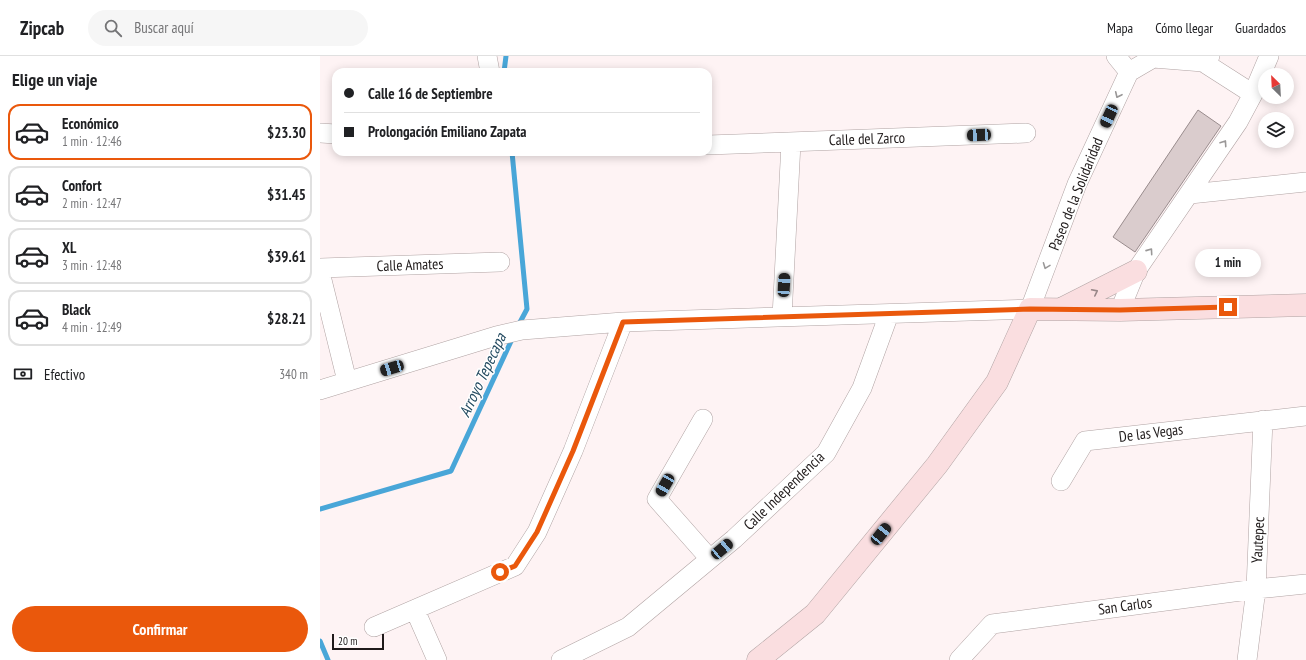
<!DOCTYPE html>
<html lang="es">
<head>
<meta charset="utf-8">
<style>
	body { margin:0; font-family:"PT Sans Narrow",sans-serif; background:#f6f6f6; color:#202124; height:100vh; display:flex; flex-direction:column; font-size:15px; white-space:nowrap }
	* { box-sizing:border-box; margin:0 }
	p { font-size:13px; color:#757577 }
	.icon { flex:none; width:22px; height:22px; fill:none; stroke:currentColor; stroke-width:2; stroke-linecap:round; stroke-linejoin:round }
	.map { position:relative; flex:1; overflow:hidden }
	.drawer { display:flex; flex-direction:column; background:#fff; width:320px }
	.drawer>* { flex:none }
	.banner { position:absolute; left:12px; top:12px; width:380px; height:88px; border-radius:12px; box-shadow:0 2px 10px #0003; display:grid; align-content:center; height:88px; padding:0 12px; background:#fff }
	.needle { width:26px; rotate:336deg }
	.buttons { position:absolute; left:938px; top:12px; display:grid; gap:8px }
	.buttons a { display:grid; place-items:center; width:36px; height:36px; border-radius:50%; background:#fff; box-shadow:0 2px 10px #0003; font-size:20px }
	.scale { position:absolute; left:12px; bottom:10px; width:52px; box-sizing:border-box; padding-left:4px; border:2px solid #1f1a1a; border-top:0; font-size:11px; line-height:14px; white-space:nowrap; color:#1f1a1a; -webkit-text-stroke:3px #fff; paint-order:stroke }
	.end { position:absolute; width:18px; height:18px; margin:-9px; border:5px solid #ea580c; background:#fff; box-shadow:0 0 0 2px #fff }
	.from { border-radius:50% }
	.bubble { position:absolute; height:28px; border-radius:14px; background:#fff; box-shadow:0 2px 10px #0003; font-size:13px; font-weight:600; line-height:28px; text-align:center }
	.car { position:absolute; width:12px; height:24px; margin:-12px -6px; border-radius:5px; box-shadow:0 0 3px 1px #0007; background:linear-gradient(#222 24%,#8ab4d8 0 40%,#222 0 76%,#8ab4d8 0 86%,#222 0) }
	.banner b { display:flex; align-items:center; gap:14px; height:38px; font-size:15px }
	.banner b+b { border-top:1px solid #e0e0e0 }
	.banner i { width:10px; height:10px; background:#202124 }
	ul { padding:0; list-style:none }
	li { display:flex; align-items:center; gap:12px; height:56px; margin:0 8px 6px; padding:0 4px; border:2px solid #e0e0e0; border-radius:12px }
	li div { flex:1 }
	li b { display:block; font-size:15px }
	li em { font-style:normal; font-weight:600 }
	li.current { border-color:#ea580c }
	li>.icon { width:36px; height:36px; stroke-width:1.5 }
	h2 { padding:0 12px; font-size:18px; line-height:48px }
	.pay { display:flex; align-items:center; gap:10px; height:44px; padding:0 12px; font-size:15px }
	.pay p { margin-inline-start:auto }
	.primary-button { display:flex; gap:8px; margin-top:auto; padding:8px 12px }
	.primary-button a { flex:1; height:46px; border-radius:24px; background:#ea580c; color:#fff; font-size:16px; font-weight:600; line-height:46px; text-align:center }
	header { display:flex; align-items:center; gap:24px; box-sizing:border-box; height:56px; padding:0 20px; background:#fff; border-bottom:1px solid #e0e0e0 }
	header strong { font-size:19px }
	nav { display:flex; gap:22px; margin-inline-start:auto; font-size:14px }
	.search { width:280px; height:36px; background:#f6f6f6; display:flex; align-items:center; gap:10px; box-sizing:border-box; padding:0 14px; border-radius:22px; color:#757577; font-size:15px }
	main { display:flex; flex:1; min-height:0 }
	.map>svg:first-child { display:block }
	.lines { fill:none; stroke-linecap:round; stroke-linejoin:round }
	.stream { stroke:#49a6d8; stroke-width:5 }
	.building { fill:#dacccd; stroke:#998c8d }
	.street-casing { stroke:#b0a3a3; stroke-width:20 }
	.secondary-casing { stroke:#b0a3a3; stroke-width:23 }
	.street { stroke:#fff; stroke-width:19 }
	.secondary { stroke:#fadee0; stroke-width:22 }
	.oneway { stroke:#9a9898 }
	.oneway2 { stroke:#978687 }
	.route { stroke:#ea580c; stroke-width:5 }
	.labels { text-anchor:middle; stroke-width:3; stroke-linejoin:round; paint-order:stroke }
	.street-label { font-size:15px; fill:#1f1a1a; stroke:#fff }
	.water-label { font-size:16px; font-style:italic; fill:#254b61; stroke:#fff }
</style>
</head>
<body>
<header>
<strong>Zipcab</strong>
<div class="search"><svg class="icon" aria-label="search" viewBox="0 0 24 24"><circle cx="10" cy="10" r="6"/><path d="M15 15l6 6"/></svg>Buscar aquí</div>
<nav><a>Mapa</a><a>Cómo llegar</a><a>Guardados</a></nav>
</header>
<main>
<section class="drawer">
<h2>Elige un viaje</h2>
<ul>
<li class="current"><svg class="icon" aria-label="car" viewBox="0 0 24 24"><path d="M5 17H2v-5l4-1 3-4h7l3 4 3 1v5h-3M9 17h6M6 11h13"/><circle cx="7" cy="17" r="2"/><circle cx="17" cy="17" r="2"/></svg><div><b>Económico</b><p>1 min · 12:46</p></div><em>$23.30</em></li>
<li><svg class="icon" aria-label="car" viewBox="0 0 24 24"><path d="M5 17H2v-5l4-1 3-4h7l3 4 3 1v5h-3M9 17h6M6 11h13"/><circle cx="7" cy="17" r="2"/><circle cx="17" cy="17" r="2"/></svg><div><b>Confort</b><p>2 min · 12:47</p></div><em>$31.45</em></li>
<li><svg class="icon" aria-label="car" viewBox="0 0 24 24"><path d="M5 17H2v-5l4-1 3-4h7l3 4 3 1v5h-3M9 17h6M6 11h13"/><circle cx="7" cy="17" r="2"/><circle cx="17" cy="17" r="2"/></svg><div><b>XL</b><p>3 min · 12:48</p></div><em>$39.61</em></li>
<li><svg class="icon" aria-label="car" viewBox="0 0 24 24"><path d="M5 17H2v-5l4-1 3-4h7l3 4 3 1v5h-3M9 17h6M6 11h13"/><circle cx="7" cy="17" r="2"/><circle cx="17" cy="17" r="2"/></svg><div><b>Black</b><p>4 min · 12:49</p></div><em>$28.21</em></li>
</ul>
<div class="pay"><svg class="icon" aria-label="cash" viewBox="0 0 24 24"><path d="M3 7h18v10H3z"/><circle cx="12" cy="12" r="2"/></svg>Efectivo<p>340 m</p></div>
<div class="primary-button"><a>Confirmar</a></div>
</section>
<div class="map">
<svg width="986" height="604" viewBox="0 0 986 604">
	<rect width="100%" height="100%" fill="#fef3f4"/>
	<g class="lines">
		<!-- stream -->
		<path class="stream" d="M184 16 186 0
			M192 96 207 253 198 270
			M0 453 131 415 193 281
			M0 585 8 604"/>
	</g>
	<!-- building -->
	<path class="building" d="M878 54 901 70 815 196 793 181Z"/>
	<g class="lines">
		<defs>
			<path id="street" d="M167 0 170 16
				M796 0 809 16
				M883 6 933 38
				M0 77 16 78
				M388 89 706 77
				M870 138 986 126
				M0 212 180 206
				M0 216 27 325
				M800 254 816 215 918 66 933 38 949 0
				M462 261 471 87
				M0 334 176 280 202 274 303 266 710 253 757 128 809 16 833 2 883 6 890 0
				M383 363 337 443 390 503
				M741 425 765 385 986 360
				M95 554 117 604
				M54 571 195 510 217 476 253 395 303 266
				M241 604 308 571 414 483 506 397 542 332 569 258
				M639 604 672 568 936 533 986 528
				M927 604 936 533 943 364"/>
			<path id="secondary" d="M743 252 816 215
				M438 604 495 558 617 409 677 326 710 253 800 254 986 249"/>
		</defs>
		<!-- street casing -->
		<use href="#street" class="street-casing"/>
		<!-- secondary casing -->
		<use href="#secondary" class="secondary-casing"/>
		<!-- street -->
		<use href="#street" class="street"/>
		<!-- secondary -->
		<use href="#secondary" class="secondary"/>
	</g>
	<!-- one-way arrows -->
	<defs><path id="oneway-chevron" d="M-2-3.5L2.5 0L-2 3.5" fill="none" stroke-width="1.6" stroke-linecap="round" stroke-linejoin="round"/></defs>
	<g class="oneway">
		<use href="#oneway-chevron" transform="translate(798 39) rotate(115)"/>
		<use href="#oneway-chevron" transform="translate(904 87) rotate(-56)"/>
		<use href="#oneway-chevron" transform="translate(830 195) rotate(-55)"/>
		<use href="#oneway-chevron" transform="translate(726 210) rotate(111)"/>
	</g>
	<use class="oneway2" href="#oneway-chevron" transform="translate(775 236) rotate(-27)"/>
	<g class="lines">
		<!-- route -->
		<path class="route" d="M180 516 195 510 217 476 253 395 303 266 710 253 800 254 908 251"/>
	</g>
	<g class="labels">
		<!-- street labels -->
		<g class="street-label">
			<text transform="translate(547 83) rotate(-2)" y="5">Calle del Zarco</text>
			<text transform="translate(756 138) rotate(-68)" y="5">Paseo de la Solidaridad</text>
			<text transform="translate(90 209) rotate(-2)" y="5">Calle Amates</text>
			<text transform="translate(831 377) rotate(-7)" y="5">De las Vegas</text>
			<text transform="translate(464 435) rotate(-44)" y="5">Calle Independencia</text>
			<text transform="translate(938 484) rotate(-87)" y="5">Yautepec</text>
			<text transform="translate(805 550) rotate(-8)" y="5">San Carlos</text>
		</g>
		<!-- water labels -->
		<g class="water-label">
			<text transform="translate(162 319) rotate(-65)" y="6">Arroyo Tepecapa</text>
		</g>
	</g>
</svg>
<div class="buttons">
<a><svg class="needle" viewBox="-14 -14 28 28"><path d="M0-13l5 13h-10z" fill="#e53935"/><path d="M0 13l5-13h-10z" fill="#757577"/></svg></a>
<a><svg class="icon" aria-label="layers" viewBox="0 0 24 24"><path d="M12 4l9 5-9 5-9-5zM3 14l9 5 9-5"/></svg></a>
</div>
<div class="scale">20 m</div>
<i class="end from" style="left:180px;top:516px"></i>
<i class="end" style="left:908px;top:251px"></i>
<div class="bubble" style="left:875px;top:193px;width:66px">1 min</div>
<i class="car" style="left:789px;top:60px;rotate:205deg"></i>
<i class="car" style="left:659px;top:79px;rotate:267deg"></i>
<i class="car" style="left:464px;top:229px;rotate:3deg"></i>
<i class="car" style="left:72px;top:312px;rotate:253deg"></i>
<i class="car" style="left:345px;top:429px;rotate:210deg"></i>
<i class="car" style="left:561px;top:478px;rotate:39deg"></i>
<i class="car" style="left:402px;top:493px;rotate:50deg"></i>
<div class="banner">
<b><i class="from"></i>Calle 16 de Septiembre</b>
<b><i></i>Prolongación Emiliano Zapata</b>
</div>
</div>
</main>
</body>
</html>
